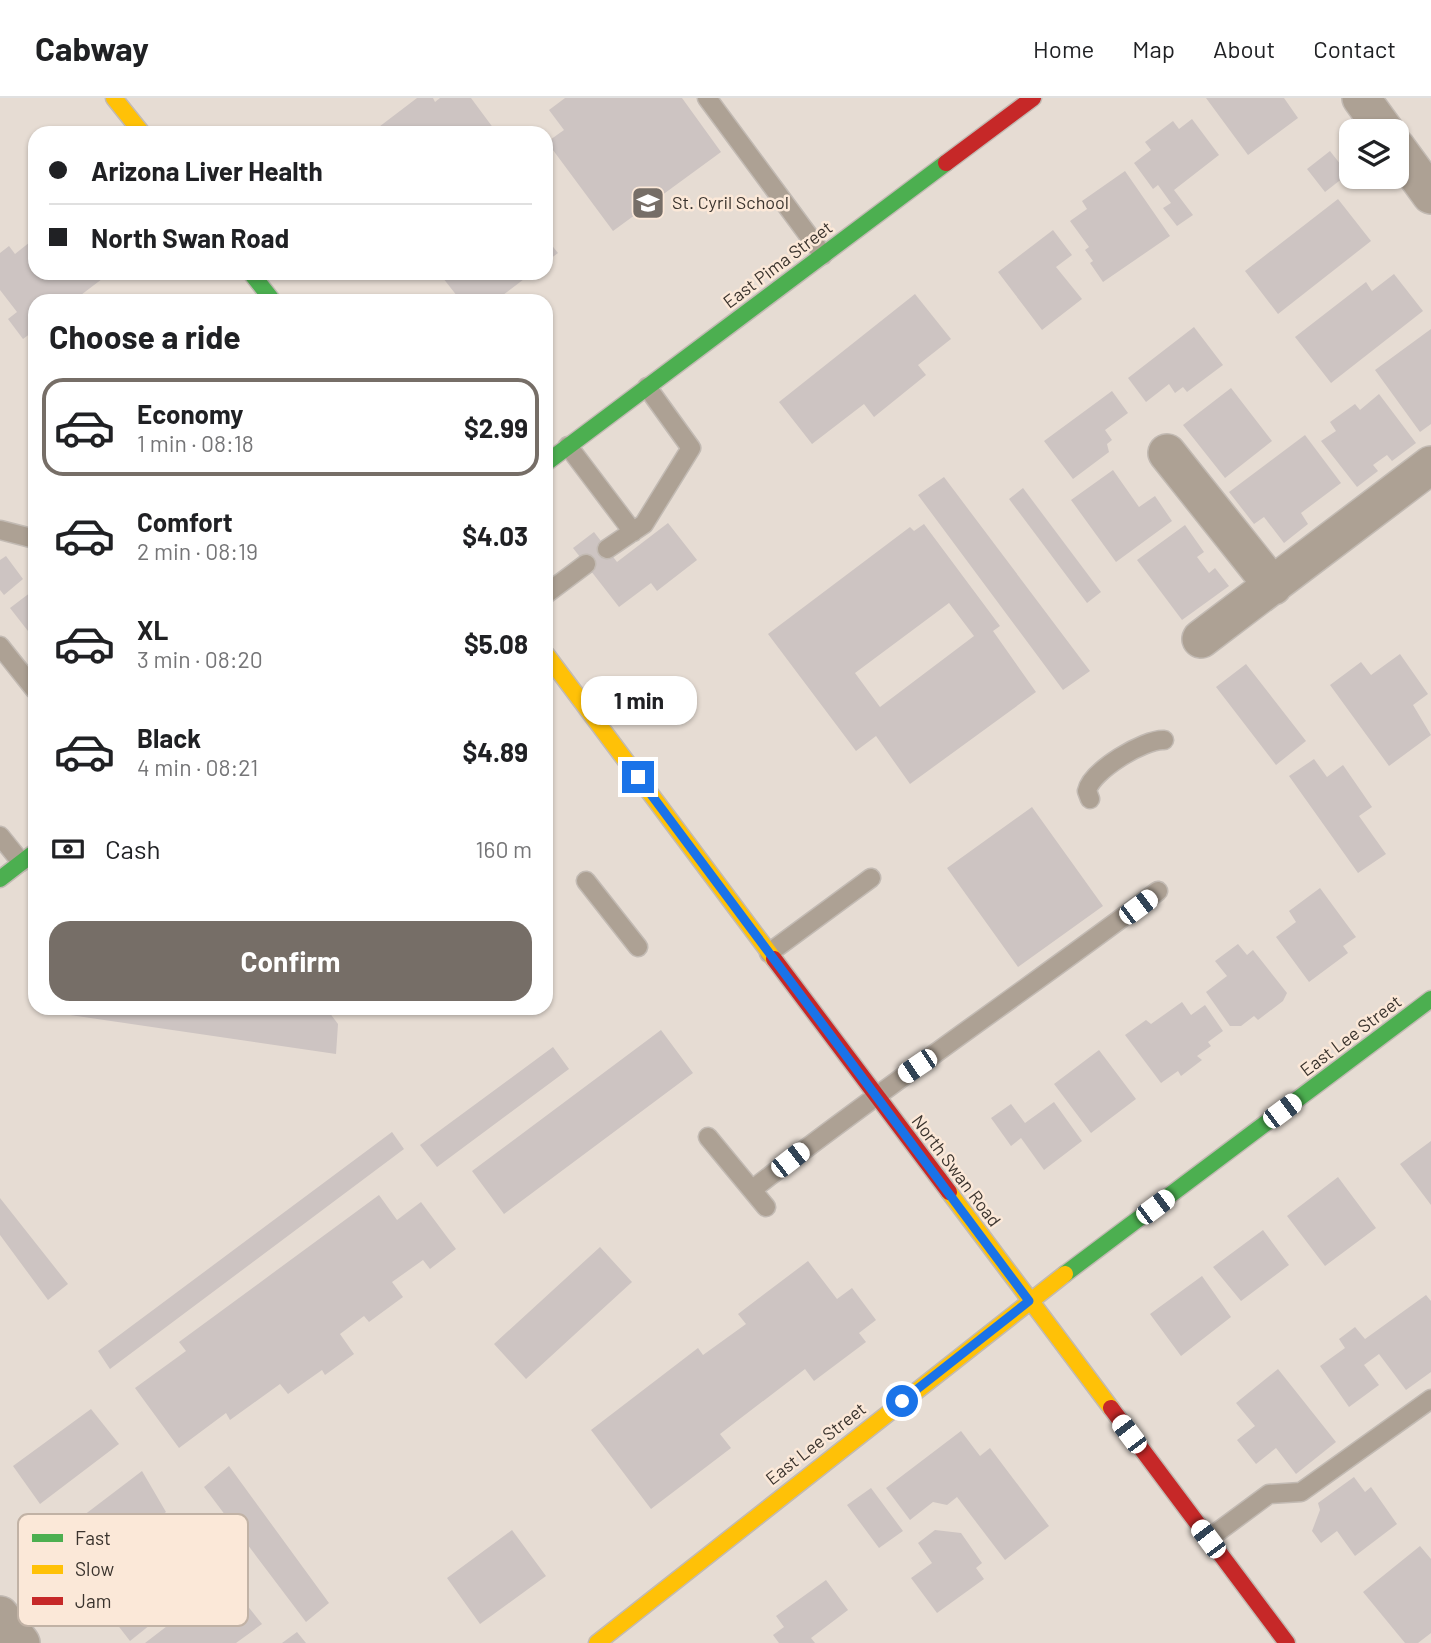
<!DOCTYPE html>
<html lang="en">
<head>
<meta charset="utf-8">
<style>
	body { margin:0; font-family:Barlow,sans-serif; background:#f6f6f6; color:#202124; height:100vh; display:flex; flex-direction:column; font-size:26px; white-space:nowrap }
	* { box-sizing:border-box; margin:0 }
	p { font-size:23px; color:#757577 }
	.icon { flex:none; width:38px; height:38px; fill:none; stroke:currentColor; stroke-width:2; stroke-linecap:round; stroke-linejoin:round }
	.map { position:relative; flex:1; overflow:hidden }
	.details { position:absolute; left:28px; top:196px; width:525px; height:721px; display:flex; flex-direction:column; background:#fff; border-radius:21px; box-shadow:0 2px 5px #0004 }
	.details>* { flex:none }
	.top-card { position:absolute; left:28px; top:28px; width:525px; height:154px; border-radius:21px; box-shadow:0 2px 5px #0004; display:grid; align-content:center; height:154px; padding:0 21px; background:#fff }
	.controls { position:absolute; left:1339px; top:21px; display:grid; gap:14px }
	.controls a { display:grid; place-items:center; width:70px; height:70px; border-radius:14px; background:#fff; box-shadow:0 2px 5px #0004; font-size:35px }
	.end { position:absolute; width:32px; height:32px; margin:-16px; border:9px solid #1a73e8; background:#fff; box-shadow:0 0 0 4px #fff }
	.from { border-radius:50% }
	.bubble { position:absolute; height:49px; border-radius:21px; background:#fff; box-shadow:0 2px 5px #0004; font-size:23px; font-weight:700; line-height:49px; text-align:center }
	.car { position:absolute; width:21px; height:42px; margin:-21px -10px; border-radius:9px; box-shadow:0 0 5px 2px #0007; background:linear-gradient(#fff 24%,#345 0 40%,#fff 0 76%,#345 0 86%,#fff 0) }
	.top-card b { display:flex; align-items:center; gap:24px; height:66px; font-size:26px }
	.top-card b+b { border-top:2px solid #e0e0e0 }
	.top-card i { width:18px; height:18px; background:#202124 }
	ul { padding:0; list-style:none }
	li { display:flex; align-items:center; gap:21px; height:98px; margin:0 14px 10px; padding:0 7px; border:4px solid transparent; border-radius:21px }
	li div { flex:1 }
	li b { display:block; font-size:26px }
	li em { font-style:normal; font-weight:700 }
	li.selected { border-color:#766e67 }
	li>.icon { width:63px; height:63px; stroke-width:1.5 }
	h2 { padding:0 21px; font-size:32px; line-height:84px }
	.pay { display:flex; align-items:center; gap:18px; height:77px; padding:0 21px; font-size:26px }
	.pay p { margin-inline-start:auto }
	.action { display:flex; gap:14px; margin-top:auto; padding:14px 21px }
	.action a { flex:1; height:80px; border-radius:21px; background:#766e67; color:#fff; font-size:28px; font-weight:700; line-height:80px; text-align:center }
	header { display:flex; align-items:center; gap:42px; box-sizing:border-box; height:98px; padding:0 35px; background:#fff; border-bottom:2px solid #e0e0e0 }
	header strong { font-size:33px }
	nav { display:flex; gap:38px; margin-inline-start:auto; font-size:24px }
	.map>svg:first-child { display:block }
	.building { fill:#cdc4c2; fill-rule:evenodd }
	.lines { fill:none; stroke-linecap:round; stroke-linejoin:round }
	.lane-casing { stroke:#c2bab3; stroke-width:21 }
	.street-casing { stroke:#c2bab3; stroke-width:40 }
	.fast-casing { stroke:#c2bab3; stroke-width:19 }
	.slow-casing { stroke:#c2bab3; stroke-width:19 }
	.jam-casing { stroke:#c2bab3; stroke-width:19 }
	.lane { stroke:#ada194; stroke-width:18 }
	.street { stroke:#ada194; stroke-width:37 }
	.fast { stroke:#4caf50; stroke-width:16 }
	.slow { stroke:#ffc107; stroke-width:16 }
	.jam { stroke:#c62828; stroke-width:16 }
	.route { stroke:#1a73e8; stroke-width:9 }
	.labels { text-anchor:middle; stroke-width:5; stroke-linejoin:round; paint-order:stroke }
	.poi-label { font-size:18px; fill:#3a332d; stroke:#fbe8d8; text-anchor:start }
	.street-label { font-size:18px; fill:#3a332d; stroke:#fbe8d8 }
	.key { fill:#fbe8d8; stroke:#c1b2a5; stroke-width:2 }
	.key-label { font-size:19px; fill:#3a332d }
</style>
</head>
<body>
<header>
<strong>Cabway</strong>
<nav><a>Home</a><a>Map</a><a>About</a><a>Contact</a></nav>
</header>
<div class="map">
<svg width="1431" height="1545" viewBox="0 0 1431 1545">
	<rect width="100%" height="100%" fill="#e6dcd3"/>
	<!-- building -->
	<path class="building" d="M417 0H433L435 4 440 0H471L497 35H371Z
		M565 0H682L721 54 613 133 547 44 564 32 549 12Z
		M1206 0H1284L1298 20 1248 57Z
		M1192 21 1219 57 1174 92 1193 117 1177 128 1163 110 1171 105 1158 87 1153 91 1134 65 1151 52 1145 44 1173 23 1179 31Z
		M1330 53 1348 76 1325 94 1307 71Z
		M1125 73 1170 138 1103 184 1090 165 1093 163 1085 152 1089 149 1070 123 1087 111 1082 103Z
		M1338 101 1371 143 1278 216 1245 173Z
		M1053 132 1072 157 1056 169 1082 201 1042 232 998 174Z
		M35 140V175H98L102 181 73 203H35V232L23 241 8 221 17 214 0 192V155L9 148 15 156Z
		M546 140 558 155 546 164Z
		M439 175H532L495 203H461Z
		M1394 176 1423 213 1331 285 1295 239 1366 184 1372 193Z
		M915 196 951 241 918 267 926 277 874 319 864 306 812 346 779 304Z
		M1194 229 1223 267 1187 294 1183 289 1175 295 1169 286 1146 304 1128 280Z
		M1431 231V326L1420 334 1375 272Z
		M1231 290 1272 343 1225 380 1183 327Z
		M1112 293 1128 315 1105 332 1112 342 1107 346 1109 354 1073 381 1044 343Z
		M1379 296 1416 345 1392 363 1387 357 1373 367 1378 373 1357 389 1321 343 1336 333 1330 324 1355 306 1360 312Z
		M1305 337 1341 385 1301 415 1308 426 1284 445 1264 419 1254 426 1229 394Z
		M1113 372 1139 409 1155 398 1172 423 1116 464 1071 402Z
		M944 379 1090 573 1063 592 918 397Z
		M1023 390 1101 494 1087 505 1009 401Z
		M668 425 697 462 657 493 651 485 619 509 573 450 594 434 617 464Z
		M924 426 1000 528 993 533 1036 594 910 686 876 638 856 653 768 536 910 429 914 433ZM949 505 974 538 880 609 855 575Z
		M1185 427 1204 454 1197 459 1209 475 1215 470 1229 488 1182 522 1137 462Z
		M6 458 23 481 4 497 0 492V462Z
		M35 491V542L10 510Z
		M1400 556 1428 596 1413 607 1431 637 1389 668 1330 587 1361 564 1371 577Z
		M1246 566 1306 643 1276 667 1216 589Z
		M1314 661 1327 679 1343 667 1372 709 1359 718 1386 756 1358 775 1289 678Z
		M1032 709 1103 808 1018 869 947 770Z
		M1320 790 1356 839 1343 848 1348 855 1309 884 1276 839 1296 824 1289 813Z
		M1238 846 1247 857 1253 852 1287 895 1283 903 1258 922 1254 918 1241 928H1230L1206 894 1227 878 1215 863Z
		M1182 904 1191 917 1205 907 1223 933 1208 944 1211 948 1197 958 1202 962 1181 978 1178 973 1161 985 1125 937 1146 922 1151 926Z
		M71 910H326L338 926 336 956 70 917Z
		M661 932 693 975 504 1116 472 1073Z
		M553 949 569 971 437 1069 420 1047Z
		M1099 952 1136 1001 1091 1035 1054 986Z
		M1054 1004 1082 1043 1044 1072 1021 1040 1011 1048 991 1020 1011 1006 1025 1025Z
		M392 1034 404 1051 110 1271 98 1253Z
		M1431 1043V1107L1400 1066Z
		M1338 1079 1376 1130 1325 1168 1287 1118Z
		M379 1097 397 1122 421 1104 456 1151 430 1171 423 1162 392 1184 403 1199 369 1224 364 1218 340 1236 354 1256 325 1277 322 1272 288 1296 280 1286 230 1322 226 1315 179 1350 135 1290 186 1253 179 1244Z
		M0 1100 68 1186 48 1202 0 1137Z
		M1263 1132 1289 1167 1241 1203 1213 1169Z
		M600 1149 632 1184 526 1281 494 1246Z
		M808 1163 837 1201 852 1190 876 1222 859 1235 866 1244 814 1283 805 1271 720 1336 731 1350 651 1411 591 1332 698 1250 703 1257 746 1226 738 1216Z
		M1202 1178 1231 1219 1181 1258 1150 1216Z
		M1426 1197 1431 1203V1274L1406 1292 1379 1256 1364 1267 1379 1287 1349 1309 1320 1268 1345 1250 1339 1241 1355 1229 1365 1241Z
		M1278 1271 1336 1344 1296 1376 1276 1350 1256 1366 1237 1342 1255 1328 1236 1305Z
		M91 1311 119 1346 40 1406 13 1368Z
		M961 1333 980 1358 990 1350 1049 1428 1005 1462 957 1399 947 1407 933 1404 910 1422 886 1390Z
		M229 1368 329 1505 306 1524 204 1389Z
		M142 1373 166 1414 96 1466 71 1427Z
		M1354 1379 1365 1394 1371 1389 1397 1426 1355 1458 1337 1433 1321 1445 1312 1433 1320 1412 1318 1405Z
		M871 1390 903 1433 879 1450 847 1407Z
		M183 1424 220 1471 130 1543 99 1503 145 1468 159 1485 164 1481 143 1456Z
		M512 1432 546 1478 480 1526 447 1480Z
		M935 1432 961 1435 982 1465 976 1470 984 1481 937 1515 911 1480 932 1465 918 1445Z
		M1420 1448 1431 1461V1535L1418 1545H1405L1363 1494Z
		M227 1482 262 1526 236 1545H145Z
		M826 1482 848 1512 811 1540 815 1545H779L773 1537 784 1529 776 1518Z
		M297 1534 306 1545H282Z"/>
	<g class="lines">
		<defs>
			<path id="lane" d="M707 0 823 157
				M568 348 633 434
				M0 432 35 441
				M607 451 644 426 691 350 647 289
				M546 496 586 466
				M0 548 35 592
				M1090 701 1087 693C1091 673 1144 641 1164 642
				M0 738 21 764
				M586 783 638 849
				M769 855 871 780
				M708 1039 766 1109
				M753 1091C885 988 1024 894 1158 793
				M1208 1441 1269 1396 1301 1394 1431 1301"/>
			<path id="street" d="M1361 0 1385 33
				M1396 49 1431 97
				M1167 355 1273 488
				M1201 541 1431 367
				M0 1517 21 1545"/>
			<path id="fast" d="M251 175 273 203
				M546 365 946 65
				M0 781 35 754
				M1065 1176 1431 901"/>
			<path id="slow" d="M114 0 142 35
				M546 556 774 861
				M949 1094 1111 1310
				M597 1545 1065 1176"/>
			<path id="jam" d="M946 65 1033 0
				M774 861 949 1094
				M1111 1310 1287 1545"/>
		</defs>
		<!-- lane casing -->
		<use href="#lane" class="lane-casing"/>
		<!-- street casing -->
		<use href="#street" class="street-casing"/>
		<!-- fast casing -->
		<use href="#fast" class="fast-casing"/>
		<!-- slow casing -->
		<use href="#slow" class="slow-casing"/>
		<!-- jam casing -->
		<use href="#jam" class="jam-casing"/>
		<!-- lane -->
		<use href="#lane" class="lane"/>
		<!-- street -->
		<use href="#street" class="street"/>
		<!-- fast -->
		<use href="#fast" class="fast"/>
		<!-- slow -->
		<use href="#slow" class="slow"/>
		<!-- jam -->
		<use href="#jam" class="jam"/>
	</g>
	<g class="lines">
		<!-- route -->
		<path class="route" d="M638 679 1029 1203 902 1303"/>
	</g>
	<!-- icons -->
	<defs>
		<symbol id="school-square" viewBox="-11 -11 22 22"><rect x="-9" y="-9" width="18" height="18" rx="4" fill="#766e67" stroke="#fbe8d8"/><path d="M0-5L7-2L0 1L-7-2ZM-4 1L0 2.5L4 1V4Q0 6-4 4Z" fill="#fff"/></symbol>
	</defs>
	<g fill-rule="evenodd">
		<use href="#school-square" x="629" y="86" width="38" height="38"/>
	</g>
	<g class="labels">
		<!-- poi labels -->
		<g class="poi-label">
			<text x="672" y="111">St. Cyril School</text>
		</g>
		<!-- street labels -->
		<g class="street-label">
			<text transform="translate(778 167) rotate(-37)" y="6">East Pima Street</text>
			<text transform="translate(1351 938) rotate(-37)" y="6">East Lee Street</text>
			<text transform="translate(956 1073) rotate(53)" y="6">North Swan Road</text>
			<text transform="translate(816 1346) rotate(-38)" y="6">East Lee Street</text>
		</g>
	</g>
	<!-- legend -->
	<rect x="18" y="1416" width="230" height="112" rx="10" class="key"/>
	<rect x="32" y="1436" width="31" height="8" fill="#4caf50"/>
	<rect x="32" y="1467" width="31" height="9" fill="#ffc107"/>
	<rect x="32" y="1499" width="31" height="8" fill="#c62828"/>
	<g class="key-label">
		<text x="75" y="1447">Fast</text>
		<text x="75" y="1478">Slow</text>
		<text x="75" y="1510">Jam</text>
	</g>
</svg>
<div class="controls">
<a><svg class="icon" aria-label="layers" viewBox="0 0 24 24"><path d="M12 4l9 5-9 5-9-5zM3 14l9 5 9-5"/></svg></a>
</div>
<i class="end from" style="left:902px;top:1303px"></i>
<i class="end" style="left:638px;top:679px"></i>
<div class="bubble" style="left:581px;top:578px;width:116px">1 min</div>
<i class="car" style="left:1138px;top:809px;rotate:53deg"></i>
<i class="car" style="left:917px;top:968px;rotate:236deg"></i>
<i class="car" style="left:1282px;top:1013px;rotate:53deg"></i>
<i class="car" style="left:790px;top:1062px;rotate:52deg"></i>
<i class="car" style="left:1155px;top:1109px;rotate:53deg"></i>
<i class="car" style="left:1129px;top:1336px;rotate:323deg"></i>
<i class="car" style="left:1208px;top:1441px;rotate:323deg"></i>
<div class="top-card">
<b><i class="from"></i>Arizona Liver Health</b>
<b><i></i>North Swan Road</b>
</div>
<section class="details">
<h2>Choose a ride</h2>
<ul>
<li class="selected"><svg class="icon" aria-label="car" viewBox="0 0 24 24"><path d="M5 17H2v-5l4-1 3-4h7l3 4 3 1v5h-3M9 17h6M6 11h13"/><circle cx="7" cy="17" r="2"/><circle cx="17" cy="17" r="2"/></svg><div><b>Economy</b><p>1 min · 08:18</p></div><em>$2.99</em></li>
<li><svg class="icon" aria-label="car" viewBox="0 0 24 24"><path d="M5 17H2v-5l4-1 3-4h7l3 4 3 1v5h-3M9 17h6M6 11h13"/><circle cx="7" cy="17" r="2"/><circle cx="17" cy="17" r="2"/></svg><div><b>Comfort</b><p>2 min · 08:19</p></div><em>$4.03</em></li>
<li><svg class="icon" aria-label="car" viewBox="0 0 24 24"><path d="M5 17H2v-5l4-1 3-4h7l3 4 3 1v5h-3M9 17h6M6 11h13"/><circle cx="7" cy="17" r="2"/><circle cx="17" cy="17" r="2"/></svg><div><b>XL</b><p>3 min · 08:20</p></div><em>$5.08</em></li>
<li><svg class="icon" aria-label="car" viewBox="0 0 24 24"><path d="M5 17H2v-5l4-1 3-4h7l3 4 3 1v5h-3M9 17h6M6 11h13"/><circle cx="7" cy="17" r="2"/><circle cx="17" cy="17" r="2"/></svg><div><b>Black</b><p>4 min · 08:21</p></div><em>$4.89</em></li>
</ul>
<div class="pay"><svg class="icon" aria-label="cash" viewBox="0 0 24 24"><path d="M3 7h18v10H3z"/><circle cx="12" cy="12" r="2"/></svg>Cash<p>160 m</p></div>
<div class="action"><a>Confirm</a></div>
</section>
</div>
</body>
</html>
